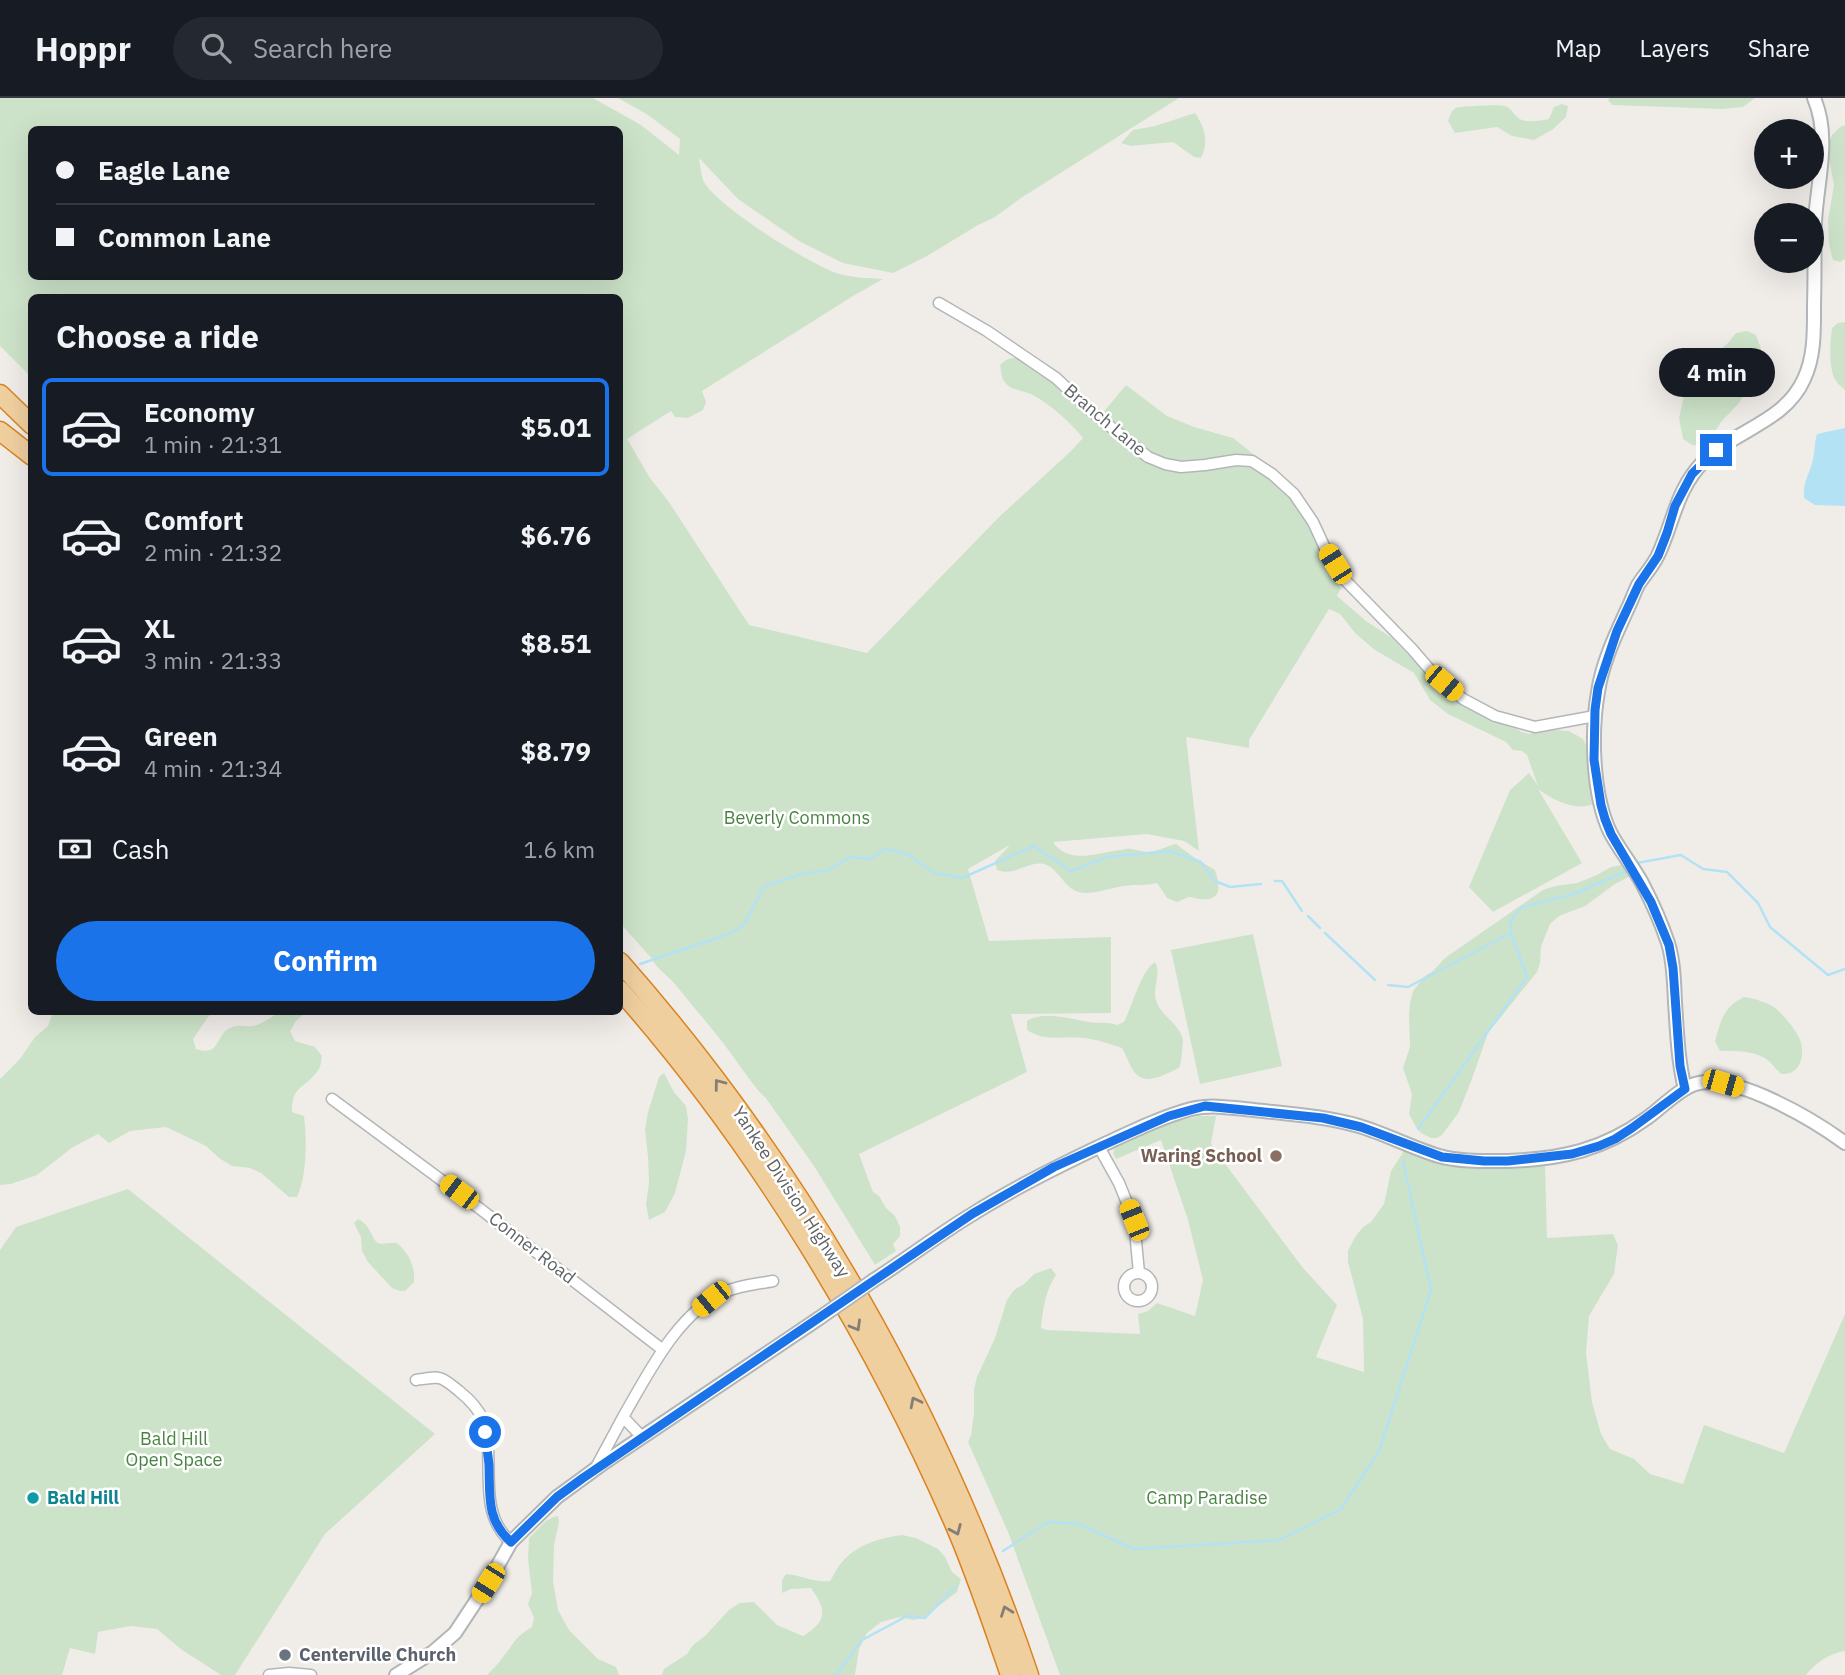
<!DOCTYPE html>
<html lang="en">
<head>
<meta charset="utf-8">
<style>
	body { margin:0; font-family:"IBM Plex Sans",sans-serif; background:#242831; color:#f1f3f6; height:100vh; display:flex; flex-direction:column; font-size:26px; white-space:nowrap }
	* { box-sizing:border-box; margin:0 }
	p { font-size:23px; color:#9ea1a6 }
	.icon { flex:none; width:38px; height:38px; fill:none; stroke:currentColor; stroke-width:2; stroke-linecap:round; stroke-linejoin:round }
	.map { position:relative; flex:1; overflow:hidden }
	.panel { position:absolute; left:28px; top:196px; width:595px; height:721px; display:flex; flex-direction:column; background:#171b24; border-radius:10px; box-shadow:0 7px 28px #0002 }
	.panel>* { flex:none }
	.banner { position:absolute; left:28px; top:28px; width:595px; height:154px; border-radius:10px; box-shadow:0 7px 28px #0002; display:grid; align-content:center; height:154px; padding:0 28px; background:#171b24 }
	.buttons { position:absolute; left:1754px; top:21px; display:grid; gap:14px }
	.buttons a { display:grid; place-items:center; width:70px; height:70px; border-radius:50%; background:#171b24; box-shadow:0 7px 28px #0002; font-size:35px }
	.end { position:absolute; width:32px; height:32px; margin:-16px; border:9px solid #1a73e8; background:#fff; box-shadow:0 0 0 4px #fff }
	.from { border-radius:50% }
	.bubble { position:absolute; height:49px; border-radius:24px; background:#171b24; box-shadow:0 7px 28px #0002; font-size:23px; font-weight:800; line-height:49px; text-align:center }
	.car { position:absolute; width:21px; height:42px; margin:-21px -10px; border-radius:9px; box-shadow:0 0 5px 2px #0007; background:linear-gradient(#f5c518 24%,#345 0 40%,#f5c518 0 76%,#345 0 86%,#f5c518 0) }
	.banner b { display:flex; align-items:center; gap:24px; height:66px; font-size:26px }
	.banner b+b { border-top:2px solid #363941 }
	.banner i { width:18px; height:18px; background:#f1f3f6 }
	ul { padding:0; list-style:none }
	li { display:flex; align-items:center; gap:21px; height:98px; margin:0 14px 10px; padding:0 14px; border:4px solid transparent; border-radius:10px }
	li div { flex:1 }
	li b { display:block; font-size:26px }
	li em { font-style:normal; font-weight:800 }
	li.current { border-color:#1a73e8 }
	li>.icon { width:63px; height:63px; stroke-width:1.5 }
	h2 { padding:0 28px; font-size:32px; line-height:84px }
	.pay { display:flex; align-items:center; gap:18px; height:77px; padding:0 28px; font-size:26px }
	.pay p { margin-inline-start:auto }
	.cta { display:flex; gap:14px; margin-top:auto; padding:14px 28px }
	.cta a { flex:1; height:80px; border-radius:42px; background:#1a73e8; color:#fff; font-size:28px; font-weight:800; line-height:80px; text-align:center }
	header { display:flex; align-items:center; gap:42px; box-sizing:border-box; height:98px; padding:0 35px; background:#171b24; border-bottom:2px solid #363941 }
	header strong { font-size:33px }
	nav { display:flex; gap:38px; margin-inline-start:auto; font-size:24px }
	.search { width:490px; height:63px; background:#242831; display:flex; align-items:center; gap:18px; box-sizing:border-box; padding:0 24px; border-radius:38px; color:#9ea1a6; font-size:26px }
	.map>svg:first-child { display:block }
	.green { fill:#cde3c9; fill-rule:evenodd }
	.water { fill:#b3e2f5 }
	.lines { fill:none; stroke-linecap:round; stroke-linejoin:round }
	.stream { stroke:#b3e2f5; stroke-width:2.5 }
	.minor-casing { stroke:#b3b6b8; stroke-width:13 }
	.tertiary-casing { stroke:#b3b6b8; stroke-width:16 }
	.motorway-casing { stroke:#da831e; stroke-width:21 }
	.minor { stroke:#fff; stroke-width:10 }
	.tertiary { stroke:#fff; stroke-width:12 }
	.motorway { stroke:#f0cf9f; stroke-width:18 }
	.tertiary-bridge-casing { stroke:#b3b6b8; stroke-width:16; stroke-linecap:butt }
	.tertiary-bridge { stroke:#fff; stroke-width:12 }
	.oneway { stroke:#847f74 }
	.route { stroke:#1a73e8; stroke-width:9 }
	.education-dot { fill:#8d6e63; stroke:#fff; stroke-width:2.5 }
	.culture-dot { fill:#0f9aa8; stroke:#fff; stroke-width:2.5 }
	.worship-dot { fill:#6b7280; stroke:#fff; stroke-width:2.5 }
	.labels { text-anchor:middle; stroke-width:5; stroke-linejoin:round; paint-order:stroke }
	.street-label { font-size:18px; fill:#606466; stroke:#fff }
	.park-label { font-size:18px; fill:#498342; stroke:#fff }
	.education-label { font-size:18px; font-weight:bold; fill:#785e54; stroke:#fff; text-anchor:end }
	.culture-label { font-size:18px; font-weight:bold; fill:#0d838f; stroke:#fff; text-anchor:start }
	.worship-label { font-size:18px; font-weight:bold; fill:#5b616d; stroke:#fff; text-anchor:start }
</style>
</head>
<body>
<header>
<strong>Hoppr</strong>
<div class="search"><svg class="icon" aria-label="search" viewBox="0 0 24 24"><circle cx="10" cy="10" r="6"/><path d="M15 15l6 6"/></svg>Search here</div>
<nav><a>Map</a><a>Layers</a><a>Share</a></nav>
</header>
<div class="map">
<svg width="1845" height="1577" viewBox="0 0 1845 1577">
	<rect width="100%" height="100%" fill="#f0ede9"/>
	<!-- green -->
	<path class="green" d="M0 0H593L641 27 679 57 680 41 648 17 618 0H1179L1021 100 995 119 978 127 927 158 893 175 843 165 799 143 738 101 699 60C700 67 701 75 703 82 713 106 813 169 840 176 854 180 869 180 883 181L853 198 702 293 706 304 703 312 688 320 675 319 671 313 627 341 650 380 669 404 749 527 867 555 999 419 1071 353 1083 340C1069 323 1052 308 1033 297 1023 292 1010 293 1004 283 1001 279 1001 272 1000 267 1004 263 1008 260 1014 260 1031 261 1084 305 1101 317L1126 287 1167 318 1194 329 1233 340 1282 379 1341 490 1337 498 1366 523 1392 540 1450 600 1508 624 1521 634 1530 636 1543 631 1569 633 1583 641 1588 652 1596 704C1579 716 1551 701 1538 691L1582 765 1493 814 1469 789 1510 692 1529 675 1538 688 1527 657 1522 653 1513 652 1506 644 1448 616 1430 602 1414 575 1375 552 1355 535 1340 516 1329 511 1249 642V650L1186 639 1199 753 1184 743 1147 736 1053 744C1070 768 1099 754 1121 752 1125 751 1129 750 1132 751 1139 752 1142 754 1149 754 1159 753 1166 748 1176 746L1195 760 1215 772C1220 787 1223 803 1201 801 1196 801 1194 799 1189 799 1186 800 1180 803 1177 804L1167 800 1157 785C1146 788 1136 786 1125 788 1110 789 1085 801 1072 791 1062 784 1056 769 1044 766 1027 763 1015 779 997 772L995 763 1010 747 968 771 989 843 1111 839V915L1011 916 1027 974 859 1056 873 1094 879 1098 886 1110 895 1118 900 1129V1138L893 1146 896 1153 875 1167 814 1068 765 999C754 990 742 970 732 957 714 932 693 909 674 885 667 877 656 870 652 861L620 825V200H32L31 279 0 248ZM32 32H620V178H32Z
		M1610 0H1755L1743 9 1723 11 1612 7 1608 2Z
		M1562 6 1568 8 1566 19 1552 32 1534 42 1512 38 1497 29 1455 35 1448 23C1450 18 1451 12 1456 10 1459 8 1502 6 1505 8 1512 10 1515 20 1522 22 1530 25 1541 22 1549 21L1554 9Z
		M1195 15C1205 29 1209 44 1201 60L1194 59 1173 44 1131 48 1121 45 1133 32 1155 28Z
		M1845 27V161L1840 164 1833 162 1829 146 1828 122 1834 87 1827 50 1832 37 1840 29Z
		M1845 224V292C1843 290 1838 286 1836 283 1828 271 1830 244 1832 230L1838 225Z
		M1747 233 1756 237 1761 251 1747 280V293L1738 306 1721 324 1709 343 1700 348 1692 347 1683 341 1679 320 1686 289 1700 267 1710 261 1728 245 1736 235Z
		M1626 766 1632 777 1615 786 1585 808 1559 818 1550 826 1541 849 1540 865 1537 874 1488 935 1473 978 1459 1014 1442 1037 1437 1040H1431L1421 1035 1416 1029 1409 1016 1412 996 1403 970 1410 949 1409 918 1410 905 1413 893 1425 878 1433 873 1445 860 1543 792 1555 788 1577 785 1597 777 1611 769Z
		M1253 836 1282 968 1200 986 1171 852Z
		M1155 864C1162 877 1152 888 1156 902 1160 918 1181 926 1183 943 1183 944 1182 953 1182 954 1181 960 1182 964 1179 970 1167 975 1147 988 1136 976 1130 970 1127 958 1122 950 1110 946 1096 941 1083 940 1063 938 1045 944 1027 932V923C1044 912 1070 921 1089 924 1099 926 1107 923 1117 927L1124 924C1132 909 1141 872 1155 864Z
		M1744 899C1755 901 1765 903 1775 910 1784 917 1798 934 1801 945 1805 960 1799 977 1782 976 1777 973 1774 968 1770 964 1757 952 1736 953 1720 953L1715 943C1721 923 1723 909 1744 899Z
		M53 914H215L208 919 193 941 196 951C221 959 215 937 230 930 239 926 244 929 252 928 263 927 273 916 283 914 289 912 299 913 306 914L296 923 290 933 295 943 315 949 322 958C321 964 321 970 316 975 303 992 292 987 292 1014L304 1018C307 1042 307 1078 297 1099H289L261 1075 250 1070 232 1068 219 1060 206 1048 166 1029 130 1033 109 1045 98 1036 73 1049 37 1077 11 1086 0 1087V981L20 961 35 939 48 928Z
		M664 975 674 994 686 1008 688 1021 686 1053 675 1095 665 1114 649 1122 646 1106 649 1085 648 1059 645 1031 648 1014 659 979Z
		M1199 1018H1216L1211 1045 1214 1051 1303 1170 1337 1207 1316 1259 1364 1274 1363 1221 1348 1164V1153L1355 1139 1363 1129 1371 1124 1384 1106 1391 1073 1404 1053 1411 1051 1545 1066 1547 1140 1613 1136 1618 1147 1614 1176 1589 1218 1586 1255 1592 1304 1601 1336 1610 1351 1634 1361 1650 1376 1683 1386 1704 1327 1784 1355 1845 1216V1553C1830 1555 1815 1565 1806 1577H1060L1008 1434 968 1344 971 1337 974 1316V1291L977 1279 995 1240 1007 1202 1014 1192 1024 1186 1034 1176 1051 1170 1056 1177C1045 1193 1043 1212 1041 1230L1047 1232 1140 1236 1138 1216 1148 1213 1157 1205 1195 1218 1203 1182 1188 1122 1161 1042 1116 1061 1113 1055 1115 1050 1120 1046 1166 1026Z
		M128 1091 435 1336 325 1436 235 1577H221L182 1552 157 1531 131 1528 98 1534 95 1556 70 1550 62 1577H0V1152L16 1129Z
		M358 1121C371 1127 372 1142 378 1145 382 1147 392 1144 397 1145 409 1155 415 1168 414 1184L405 1193H400L392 1190 368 1164 362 1153 361 1139 354 1125Z
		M558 1418 559 1424 554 1447 553 1483 558 1512 569 1532 598 1561 616 1569 619 1577H487C493 1571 499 1565 503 1559 516 1543 514 1540 532 1529L534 1520 528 1506 532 1495 528 1461 529 1440C538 1432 545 1420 558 1418Z
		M902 1437 916 1440 938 1451 945 1459 952 1474 961 1481 957 1494 923 1520 913 1522 900 1519 881 1524 867 1535 859 1551 855 1577H662L664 1571 687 1556 693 1547 705 1538 729 1512 740 1505 754 1504 777 1527 803 1538C826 1524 828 1513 811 1490L791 1491 782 1495V1482L786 1476C801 1477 814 1485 830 1483 834 1477 837 1469 842 1464 858 1446 880 1440 902 1437Z"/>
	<!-- water -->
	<path class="water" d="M1845 330V408L1815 407 1804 400C1803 384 1808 379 1812 365 1815 355 1814 346 1817 336Z"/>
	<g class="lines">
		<!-- stream -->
		<path class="stream" d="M1634 767 1637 765 1681 757 1703 771 1727 774 1758 805 1770 829 1828 877 1845 871
			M1275 783H1282L1302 813
			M1308 818 1320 830
			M1325 835 1375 882
			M640 866 726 837 744 827 764 788 802 776 829 772 850 759 870 761 885 751 907 756 934 775 962 780 1034 748 1071 773 1107 759 1170 753 1201 764 1215 783 1230 789 1261 786
			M1388 887 1408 889 1511 835
			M1418 1031 1527 879 1511 835V822L1522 809 1574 796 1629 772
			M1003 1453 1048 1424 1079 1426 1134 1451 1279 1442 1341 1411 1379 1353 1431 1192 1403 1063
			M836 1577 862 1542 907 1518 925 1520 956 1488"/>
		<defs>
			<path id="minor" d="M939 205 987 233 1031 263 1056 280 1091 313 1148 359 1165 366 1181 369 1205 367 1236 362 1252 363 1272 376 1294 396 1313 424 1325 450 1345 482 1412 551 1431 573 1463 601 1495 618 1535 629 1595 618
				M332 1001 479 1110 663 1252
				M1099 1049 1119 1085 1134 1122 1139 1175
				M1124 1189a14 14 0 1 1 28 0a14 14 0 1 1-28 0Z
				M416 1282C440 1278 440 1277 459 1293 469 1301 478 1310 483 1322 497 1362 475 1413 511 1444
				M642 1339 623 1319C648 1276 678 1214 725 1194 740 1187 757 1186 773 1183
				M595 1371 623 1319
				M269 1577 289 1575 311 1577"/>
			<path id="tertiary" d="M1685 991C1678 963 1677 934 1675 904 1674 885 1674 864 1668 845 1661 824 1652 804 1642 785 1632 767 1619 751 1610 734 1592 696 1591 634 1598 594 1602 566 1615 538 1627 512 1631 504 1634 495 1638 487 1645 476 1654 467 1659 455 1674 422 1677 390 1704 363 1735 332 1785 324 1804 281 1815 258 1814 231 1814 206 1815 179 1814 151 1815 124 1817 83 1831 40 1814 0
				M874 1182C907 1161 938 1137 971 1117 1015 1089 1060 1067 1107 1045 1135 1032 1162 1019 1191 1011 1212 1006 1233 1010 1254 1012 1289 1016 1325 1018 1359 1028 1386 1036 1412 1050 1439 1058 1460 1064 1486 1063 1508 1063 1562 1061 1603 1052 1647 1020 1661 1010 1679 991 1695 986 1734 974 1814 1022 1845 1045
				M396 1577 433 1554 455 1535 488 1485 511 1444 557 1399 605 1364 818 1221"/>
			<path id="motorway" d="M0 296 32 327
				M0 333 32 358
				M620 864C802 1070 941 1316 1029 1577
				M620 892C757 1047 870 1234 953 1423 975 1473 992 1525 1010 1577"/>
		</defs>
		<!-- minor casing -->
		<use href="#minor" class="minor-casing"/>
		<!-- tertiary casing -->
		<use href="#tertiary" class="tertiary-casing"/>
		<!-- motorway casing -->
		<use href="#motorway" class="motorway-casing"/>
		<!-- minor -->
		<use href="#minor" class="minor"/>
		<!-- tertiary -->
		<use href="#tertiary" class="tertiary"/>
		<!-- motorway -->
		<use href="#motorway" class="motorway"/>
		<defs>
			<path id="tertiary-bridge" d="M818 1221 874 1182"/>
		</defs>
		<!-- tertiary-bridge casing -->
		<use href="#tertiary-bridge" class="tertiary-bridge-casing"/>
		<!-- tertiary-bridge -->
		<use href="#tertiary-bridge" class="tertiary-bridge"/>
	</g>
	<!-- one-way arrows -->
	<defs><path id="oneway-chevron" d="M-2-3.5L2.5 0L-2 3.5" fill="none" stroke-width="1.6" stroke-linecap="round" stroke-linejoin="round" transform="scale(1.75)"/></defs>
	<g class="oneway">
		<use href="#oneway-chevron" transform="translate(719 986) rotate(-127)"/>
		<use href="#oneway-chevron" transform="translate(856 1228) rotate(60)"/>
		<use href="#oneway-chevron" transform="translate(915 1304) rotate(-117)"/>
		<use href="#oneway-chevron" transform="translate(956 1432) rotate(67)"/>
		<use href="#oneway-chevron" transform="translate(1006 1513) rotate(-110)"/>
	</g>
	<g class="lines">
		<!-- route -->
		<path class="route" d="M485 1334C486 1345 488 1356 489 1367 490 1397 486 1422 511 1444L557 1399 583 1380 972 1116 1054 1069 1169 1018 1205 1008 1323 1020 1361 1029 1442 1059 1484 1063H1508L1572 1056 1599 1048 1615 1041 1632 1030 1685 991 1680 968 1673 870 1669 847 1651 804 1611 736 1605 721 1601 707 1594 662 1595 612 1598 590 1617 533 1639 486 1658 458 1667 435 1675 408 1692 376 1716 352"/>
	</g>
	<!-- markers -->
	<circle class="education-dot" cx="1276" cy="1058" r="7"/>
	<circle class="culture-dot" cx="33" cy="1400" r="7"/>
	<circle class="worship-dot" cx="285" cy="1557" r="7"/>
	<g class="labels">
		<!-- street labels -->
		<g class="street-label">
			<text transform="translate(1105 322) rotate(40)" y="6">Branch Lane</text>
			<text transform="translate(791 1094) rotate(57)" y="6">Yankee Division Highway</text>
			<text transform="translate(532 1150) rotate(38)" y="6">Conner Road</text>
		</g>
		<!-- park labels -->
		<g class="park-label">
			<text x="797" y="726">Beverly Commons</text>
			<text x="174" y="1347">Bald Hill<tspan x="174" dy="21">Open Space</tspan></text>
			<text x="1207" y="1406">Camp Paradise</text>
		</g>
		<!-- education labels -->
		<g class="education-label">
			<text x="1262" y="1064">Waring School</text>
		</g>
		<!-- culture labels -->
		<g class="culture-label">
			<text x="47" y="1406">Bald Hill</text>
		</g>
		<!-- worship labels -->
		<g class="worship-label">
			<text x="299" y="1563">Centerville Church</text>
		</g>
	</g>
</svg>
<div class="buttons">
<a>+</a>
<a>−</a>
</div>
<i class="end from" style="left:485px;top:1334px"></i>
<i class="end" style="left:1716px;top:352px"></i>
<div class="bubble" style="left:1659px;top:250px;width:116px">4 min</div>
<i class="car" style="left:1335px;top:466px;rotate:328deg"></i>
<i class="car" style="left:1444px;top:585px;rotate:130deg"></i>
<i class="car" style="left:1723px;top:985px;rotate:106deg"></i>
<i class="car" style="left:459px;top:1094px;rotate:307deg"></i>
<i class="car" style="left:1134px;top:1122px;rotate:338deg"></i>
<i class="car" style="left:711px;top:1201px;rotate:231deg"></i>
<i class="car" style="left:488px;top:1485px;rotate:212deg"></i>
<div class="banner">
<b><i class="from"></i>Eagle Lane</b>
<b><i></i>Common Lane</b>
</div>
<section class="panel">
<h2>Choose a ride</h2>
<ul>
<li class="current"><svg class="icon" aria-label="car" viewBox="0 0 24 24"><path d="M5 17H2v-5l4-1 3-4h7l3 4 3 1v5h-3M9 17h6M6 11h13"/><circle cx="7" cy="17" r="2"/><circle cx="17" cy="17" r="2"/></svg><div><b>Economy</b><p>1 min · 21:31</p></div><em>$5.01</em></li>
<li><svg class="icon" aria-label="car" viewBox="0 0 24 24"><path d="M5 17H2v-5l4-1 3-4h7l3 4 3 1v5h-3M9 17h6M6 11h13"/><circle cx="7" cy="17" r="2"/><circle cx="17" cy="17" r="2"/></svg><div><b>Comfort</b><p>2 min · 21:32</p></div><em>$6.76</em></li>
<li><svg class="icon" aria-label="car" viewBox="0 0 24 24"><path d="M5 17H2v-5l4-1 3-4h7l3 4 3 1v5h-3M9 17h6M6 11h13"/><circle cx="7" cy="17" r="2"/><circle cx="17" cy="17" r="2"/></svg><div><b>XL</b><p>3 min · 21:33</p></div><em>$8.51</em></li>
<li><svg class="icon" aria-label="car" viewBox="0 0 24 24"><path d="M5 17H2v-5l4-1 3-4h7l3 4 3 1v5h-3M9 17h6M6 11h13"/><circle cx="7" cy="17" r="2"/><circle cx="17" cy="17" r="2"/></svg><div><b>Green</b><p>4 min · 21:34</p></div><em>$8.79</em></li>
</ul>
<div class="pay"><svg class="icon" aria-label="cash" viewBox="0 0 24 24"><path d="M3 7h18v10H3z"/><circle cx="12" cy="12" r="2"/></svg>Cash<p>1.6 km</p></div>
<div class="cta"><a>Confirm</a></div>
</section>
</div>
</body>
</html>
